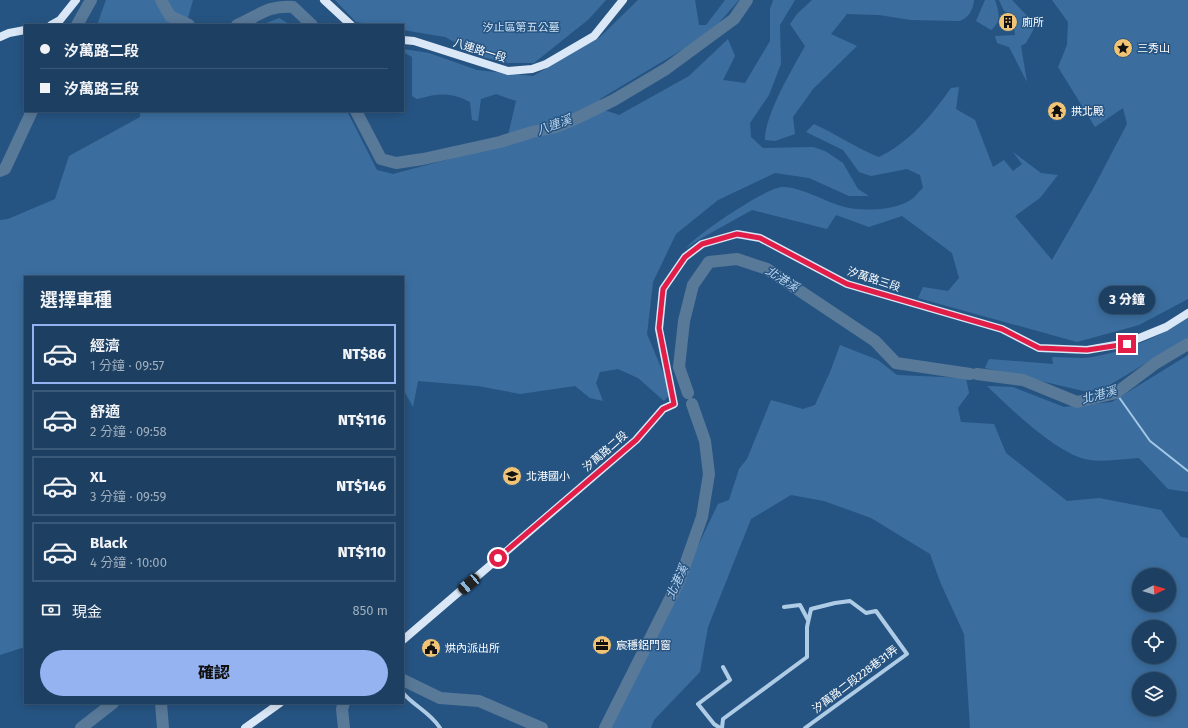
<!DOCTYPE html>
<html lang="zh-TW">
<head>
<meta charset="utf-8">
<style>
	body { margin:0; font-family:"Fira Sans","Noto Sans TC",sans-serif; background:#254668; color:#f1f3f6; height:100vh; display:flex; flex-direction:column; font-size:15px; white-space:nowrap }
	* { box-sizing:border-box; margin:0 }
	p { font-size:13px; color:#a0afbe }
	.icon { flex:none; width:22px; height:22px; fill:none; stroke:currentColor; stroke-width:2; stroke-linecap:round; stroke-linejoin:round }
	.map { position:relative; flex:1; overflow:hidden }
	.sheet { position:absolute; left:24px; top:276px; width:380px; height:428px; display:flex; flex-direction:column; background:#1c3f62; border-radius:0px; box-shadow:0 2px 10px #0003,0 0 0 1px #3a5877 }
	.sheet>* { flex:none }
	.top-card { position:absolute; left:24px; top:24px; width:380px; height:88px; border-radius:0px; box-shadow:0 2px 10px #0003,0 0 0 1px #3a5877; display:grid; align-content:center; height:88px; padding:0 16px; background:#1c3f62 }
	.needle { width:26px; rotate:85deg }
	.buttons { position:absolute; left:1132px; top:568px; display:grid; gap:8px }
	.buttons a { display:grid; place-items:center; width:44px; height:44px; border-radius:50%; background:#1c3f62; box-shadow:0 2px 10px #0003,0 0 0 1px #3a5877; font-size:20px }
	.end { position:absolute; width:18px; height:18px; margin:-9px; border:5px solid #e11d48; background:#fff; box-shadow:0 0 0 2px #fff }
	.from { border-radius:50% }
	.bubble { position:absolute; height:28px; border-radius:14px; background:#1c3f62; box-shadow:0 2px 10px #0003,0 0 0 1px #3a5877; font-size:13px; font-weight:800; line-height:28px; text-align:center }
	.car { position:absolute; width:12px; height:24px; margin:-12px -6px; border-radius:5px; box-shadow:0 0 3px 1px #0007; background:linear-gradient(#222 24%,#8ab4d8 0 40%,#222 0 76%,#8ab4d8 0 86%,#222 0) }
	.top-card b { display:flex; align-items:center; gap:14px; height:38px; font-size:15px }
	.top-card b+b { border-top:1px solid #3a5877 }
	.top-card i { width:10px; height:10px; background:#f1f3f6 }
	ul { padding:0; list-style:none }
	li { display:flex; align-items:center; gap:12px; height:60px; margin:0 8px 6px; padding:0 8px; border:2px solid #3a5877; border-radius:0px }
	li div { flex:1 }
	li b { display:block; font-size:15px }
	li em { font-style:normal; font-weight:800 }
	li.current { border-color:#95b2f1 }
	li>.icon { width:36px; height:36px; stroke-width:1.5 }
	h2 { padding:0 16px; font-size:18px; line-height:48px }
	.pay { display:flex; align-items:center; gap:10px; height:44px; padding:0 16px; font-size:15px }
	.pay p { margin-inline-start:auto }
	.button { display:flex; gap:8px; margin-top:auto; padding:8px 16px }
	.button a { flex:1; height:46px; border-radius:24px; background:#95b2f1; color:#111; font-size:16px; font-weight:800; line-height:46px; text-align:center }
	.map>svg:first-child { display:block }
	.green { fill:#3b6e9f; fill-rule:evenodd }
	.lines { fill:none; stroke-linecap:round; stroke-linejoin:round }
	.stream { stroke:#a3c7e7; stroke-width:2 }
	.river { stroke:#597999; stroke-width:12 }
	.street { stroke:#afcce7; stroke-width:4 }
	.secondary { stroke:#d9e7f6; stroke-width:8 }
	.route { stroke:#e11d48; stroke-width:5 }
	.labels { text-anchor:middle; stroke-width:3; stroke-linejoin:round; paint-order:stroke }
	.poi-label { font-size:11px; fill:#fff; stroke:#265482; text-anchor:start }
	.park-label { font-size:11px; fill:#d2e4f5; stroke:#265482 }
	.street-label { font-size:11px; fill:#fff; stroke:#265482 }
	.water-label { font-size:12px; font-style:italic; fill:#bad5ee; stroke:#265482 }
</style>
</head>
<body>
<div class="map">
<svg width="1188" height="728" viewBox="0 0 1188 728">
	<rect width="100%" height="100%" fill="#265482"/>
	<!-- green -->
	<path class="green" d="M106 0H193L186 25H97Z
		M335 0H606L589 19 534 63H508L482 57 445 37 403 30V25H376L356 22Z
		M638 0H695L699 25H706L725 0H739L710 33 600 99 604 110 619 115 689 76 728 39 735 56 723 80 745 83 770 41V9L773 0H795L780 25 781 64 769 95 750 123 751 137 763 148 813 147 825 151 843 163 858 189 869 196H849L809 178 775 173 718 200 676 234 653 282 647 334 667 382 669 395 664 401 638 378 618 369 600 372 596 383 603 401 590 398 575 386 520 394 478 386 418 381 413 407 403 389V277H25V647L0 655V220L8 219 55 199 69 156 140 117V111H347L377 170 393 174 506 144 516 101 496 94 481 99 478 121 472 120 470 102C451 92 438 93 417 99L412 96V57L403 52V49L429 53 477 70 533 76 600 37Z
		M812 0H974C973 10 969 17 960 21L911 20 879 15 847 14 831 34 857 46 813 89 793 117 795 134 775 141 765 140C765 114 792 70 805 46L790 24 797 14Z
		M985 0H995C999 12 1002 21 991 30L976 21Z
		M999 0H1012L1036 25 1026 43 1021 46 1027 82 1009 47 997 43 995 36 1015 35 1012 14 1004 11Z
		M1052 0H1188V299L1139 325 1077 342 918 298 923 287 948 291 959 278 952 253 902 216 869 227 836 215 827 229 752 210 700 239 686 248C696 235 768 186 783 187 800 187 825 201 841 206 860 212 896 211 912 199 916 196 919 191 923 188L920 175 907 169 871 176 859 172 843 150 806 132 814 124C836 134 856 148 879 157 910 142 931 116 951 88L959 87 956 109 975 120 993 167 1004 160 1013 171 1022 164 1013 152 1041 173 1058 175 1040 198 1015 216 1052 260 1094 187 1127 124 1123 108 1095 127 1058 67 1067 45 1068 22Z
		M279 18 291 25H261Z
		M1188 317V343L1186 339 1108 386 1088 392 985 368 989 359 1053 364 1052 357C1062 357 1073 358 1083 358 1113 356 1165 336 1188 317Z
		M840 345 878 360 897 375 966 378 969 393 958 408 961 422 994 424 1006 453 1067 501 1099 498 1161 510 1181 537 1188 538V728H970L964 634 941 584 930 554 871 518 824 501 791 495 751 519 708 627 700 672 654 720 651 728H611L718 504 729 500 739 469 747 459 771 400 803 409 815 405 830 372ZM1139 575H1169V605H1139ZM1139 627H1169V657H1139ZM1139 679H1169V709H1139Z
		M1188 355V492L1168 489 1139 458C1123 459 1106 462 1090 460 1059 456 1010 408 987 386L1013 387 1064 407 1112 402Z"/>
	<g class="lines">
		<!-- stream -->
		<path class="stream" d="M1116 393 1150 441 1188 471"/>
		<!-- river -->
		<path class="river" d="M161 0 170 16 189 25
			M77 25 91 0
			M237 25C259 16 267 5 293 7L312 25
			M356 111 381 159 396 163 423 159 500 142 532 132 556 127 573 120 614 100 666 69 734 19 747 0
			M0 171 5 169 32 111
			M977 374 1023 380 1077 402 1116 393 1156 363 1188 344
			M688 393 679 367 684 321 693 285 709 262 737 259 767 269 875 341 896 363 970 374
			M403 680 440 698 479 701 542 728
			M161 703 163 728
			M81 728 113 703
			M344 728 342 709 344 703
			M605 728 680 579 702 517 709 474 705 441 692 404"/>
		<!-- street -->
		<path class="street" d="M784 607 800 605 808 620
			M403 693C414 706 431 713 440 728
			M720 728 714 724 698 704 730 680 723 667
			M722 728 723 719 807 657V627L811 609 835 603 850 601 866 613 876 611 907 654 805 728"/>
		<!-- secondary -->
		<path class="secondary" d="M324 0 351 25
			M51 25 60 20 76 0
			M0 37 9 33 25 30
			M403 40 414 41 508 71 532 69 546 64 594 36 623 0
			M403 640 636 440 663 409 674 404 659 329 663 289 685 257 702 244 737 234 760 238 847 284 1002 329 1039 348 1087 350 1127 343 1166 327 1188 313
			M245 728 280 703"/>
	</g>
	<g class="lines">
		<!-- route -->
		<path class="route" d="M498 558 636 440 663 409 674 404 659 328 663 289 685 257 702 244 737 234 760 238 847 284 1002 329 1039 348 1087 350 1127 344"/>
	</g>
	<!-- icons -->
	<defs>
		<symbol id="building-disc" viewBox="-11 -11 22 22"><circle r="9.5" fill="#f0c474" stroke="#265482"/><path d="M-4-6H4V6H1V3H-1V6H-4ZM-2.5-4.3h1.7v1.8h-1.7ZM.8-4.3h1.7v1.8H.8ZM-2.5-1h1.7V.8h-1.7ZM.8-1h1.7V.8H.8Z" fill="#111"/></symbol>
		<symbol id="sight-disc" viewBox="-11 -11 22 22"><circle r="9.5" fill="#f0c474" stroke="#265482"/><path d="M0-6L1.8-2.2L6-1.7L2.9 1.2L3.7 5.4L0 3.3L-3.7 5.4L-2.9 1.2L-6-1.7L-1.8-2.2Z" fill="#111"/></symbol>
		<symbol id="temple-disc" viewBox="-11 -11 22 22"><circle r="9.5" fill="#f0c474" stroke="#265482"/><path d="M0-6L5-2H3V0L6.5 2.5H4V6H1.5V3h-3V6H-4V2.5H-6.5L-3 0V-2H-5Z" fill="#111"/></symbol>
		<symbol id="school-disc" viewBox="-11 -11 22 22"><circle r="9.5" fill="#f0c474" stroke="#265482"/><path d="M0-5L7-2L0 1L-7-2ZM-4 1L0 2.5L4 1V4Q0 6-4 4Z" fill="#111"/></symbol>
		<symbol id="office-disc" viewBox="-11 -11 22 22"><circle r="9.5" fill="#f0c474" stroke="#265482"/><path d="M-6-3h4V-5.5h4V-3h4V5H-6ZM-1-4.5V-3h2v-1.5ZM-6 0V1H6V0Z" fill="#111"/></symbol>
		<symbol id="civic-disc" viewBox="-11 -11 22 22"><circle r="9.5" fill="#f0c474" stroke="#265482"/><path d="M-.6-6.5H3V-4.5H.6V-3L4-1V1h2V6H-6V1h2V-1L-.6-3ZM-1.2 2.5V6h2.4V2.5Z" fill="#111"/></symbol>
	</defs>
	<g fill-rule="evenodd">
		<use href="#building-disc" x="997" y="11" width="22" height="22"/>
		<use href="#sight-disc" x="1112" y="37" width="22" height="22"/>
		<use href="#temple-disc" x="1046" y="100" width="22" height="22"/>
		<use href="#school-disc" x="501" y="465" width="22" height="22"/>
		<use href="#office-disc" x="591" y="634" width="22" height="22"/>
		<use href="#civic-disc" x="420" y="637" width="22" height="22"/>
	</g>
	<g class="labels">
		<!-- poi labels -->
		<g class="poi-label">
			<text x="1022" y="26">廁所</text>
			<text x="1137" y="52">三秀山</text>
			<text x="1071" y="115">拱北殿</text>
			<text x="526" y="480">北港國小</text>
			<text x="616" y="649">宸穩鋁門窗</text>
			<text x="445" y="652">烘內派出所</text>
		</g>
		<!-- park labels -->
		<g class="park-label">
			<text x="521" y="31">汐止區第五公墓</text>
		</g>
		<!-- street labels -->
		<g class="street-label">
			<text transform="translate(480 50) rotate(17)" y="4">八連路一段</text>
			<text transform="translate(874 279) rotate(18)" y="4">汐萬路三段</text>
			<text transform="translate(605 451) rotate(-41)" y="4">汐萬路二段</text>
			<text transform="translate(855 679) rotate(-37)" y="4">汐萬路二段228巷31弄</text>
		</g>
		<!-- water labels -->
		<g class="water-label">
			<text transform="translate(554 125) rotate(-20)" y="4">八連溪</text>
			<text transform="translate(782 279) rotate(32)" y="4">北港溪</text>
			<text transform="translate(1099 395) rotate(-16)" y="4">北港溪</text>
			<text transform="translate(677 582) rotate(-66)" y="4">北港溪</text>
		</g>
	</g>
</svg>
<div class="buttons">
<a><svg class="needle" viewBox="-14 -14 28 28"><path d="M0-13l5 13h-10z" fill="#e53935"/><path d="M0 13l5-13h-10z" fill="#a0afbe"/></svg></a>
<a><svg class="icon" aria-label="locate" viewBox="0 0 24 24"><circle cx="12" cy="12" r="6"/><path d="M12 2v4M12 18v4M2 12h4M18 12h4"/></svg></a>
<a><svg class="icon" aria-label="layers" viewBox="0 0 24 24"><path d="M12 4l9 5-9 5-9-5zM3 14l9 5 9-5"/></svg></a>
</div>
<i class="end from" style="left:498px;top:558px"></i>
<i class="end" style="left:1127px;top:344px"></i>
<div class="bubble" style="left:1099px;top:286px;width:56px">3 分鐘</div>
<i class="car" style="left:469px;top:584px;rotate:230deg"></i>
<div class="top-card">
<b><i class="from"></i>汐萬路二段</b>
<b><i></i>汐萬路三段</b>
</div>
<section class="sheet">
<h2>選擇車種</h2>
<ul>
<li class="current"><svg class="icon" aria-label="car" viewBox="0 0 24 24"><path d="M5 17H2v-5l4-1 3-4h7l3 4 3 1v5h-3M9 17h6M6 11h13"/><circle cx="7" cy="17" r="2"/><circle cx="17" cy="17" r="2"/></svg><div><b>經濟</b><p>1 分鐘 · 09:57</p></div><em>NT$86</em></li>
<li><svg class="icon" aria-label="car" viewBox="0 0 24 24"><path d="M5 17H2v-5l4-1 3-4h7l3 4 3 1v5h-3M9 17h6M6 11h13"/><circle cx="7" cy="17" r="2"/><circle cx="17" cy="17" r="2"/></svg><div><b>舒適</b><p>2 分鐘 · 09:58</p></div><em>NT$116</em></li>
<li><svg class="icon" aria-label="car" viewBox="0 0 24 24"><path d="M5 17H2v-5l4-1 3-4h7l3 4 3 1v5h-3M9 17h6M6 11h13"/><circle cx="7" cy="17" r="2"/><circle cx="17" cy="17" r="2"/></svg><div><b>XL</b><p>3 分鐘 · 09:59</p></div><em>NT$146</em></li>
<li><svg class="icon" aria-label="car" viewBox="0 0 24 24"><path d="M5 17H2v-5l4-1 3-4h7l3 4 3 1v5h-3M9 17h6M6 11h13"/><circle cx="7" cy="17" r="2"/><circle cx="17" cy="17" r="2"/></svg><div><b>Black</b><p>4 分鐘 · 10:00</p></div><em>NT$110</em></li>
</ul>
<div class="pay"><svg class="icon" aria-label="cash" viewBox="0 0 24 24"><path d="M3 7h18v10H3z"/><circle cx="12" cy="12" r="2"/></svg>現金<p>850 m</p></div>
<div class="button"><a>確認</a></div>
</section>
</div>
</body>
</html>
